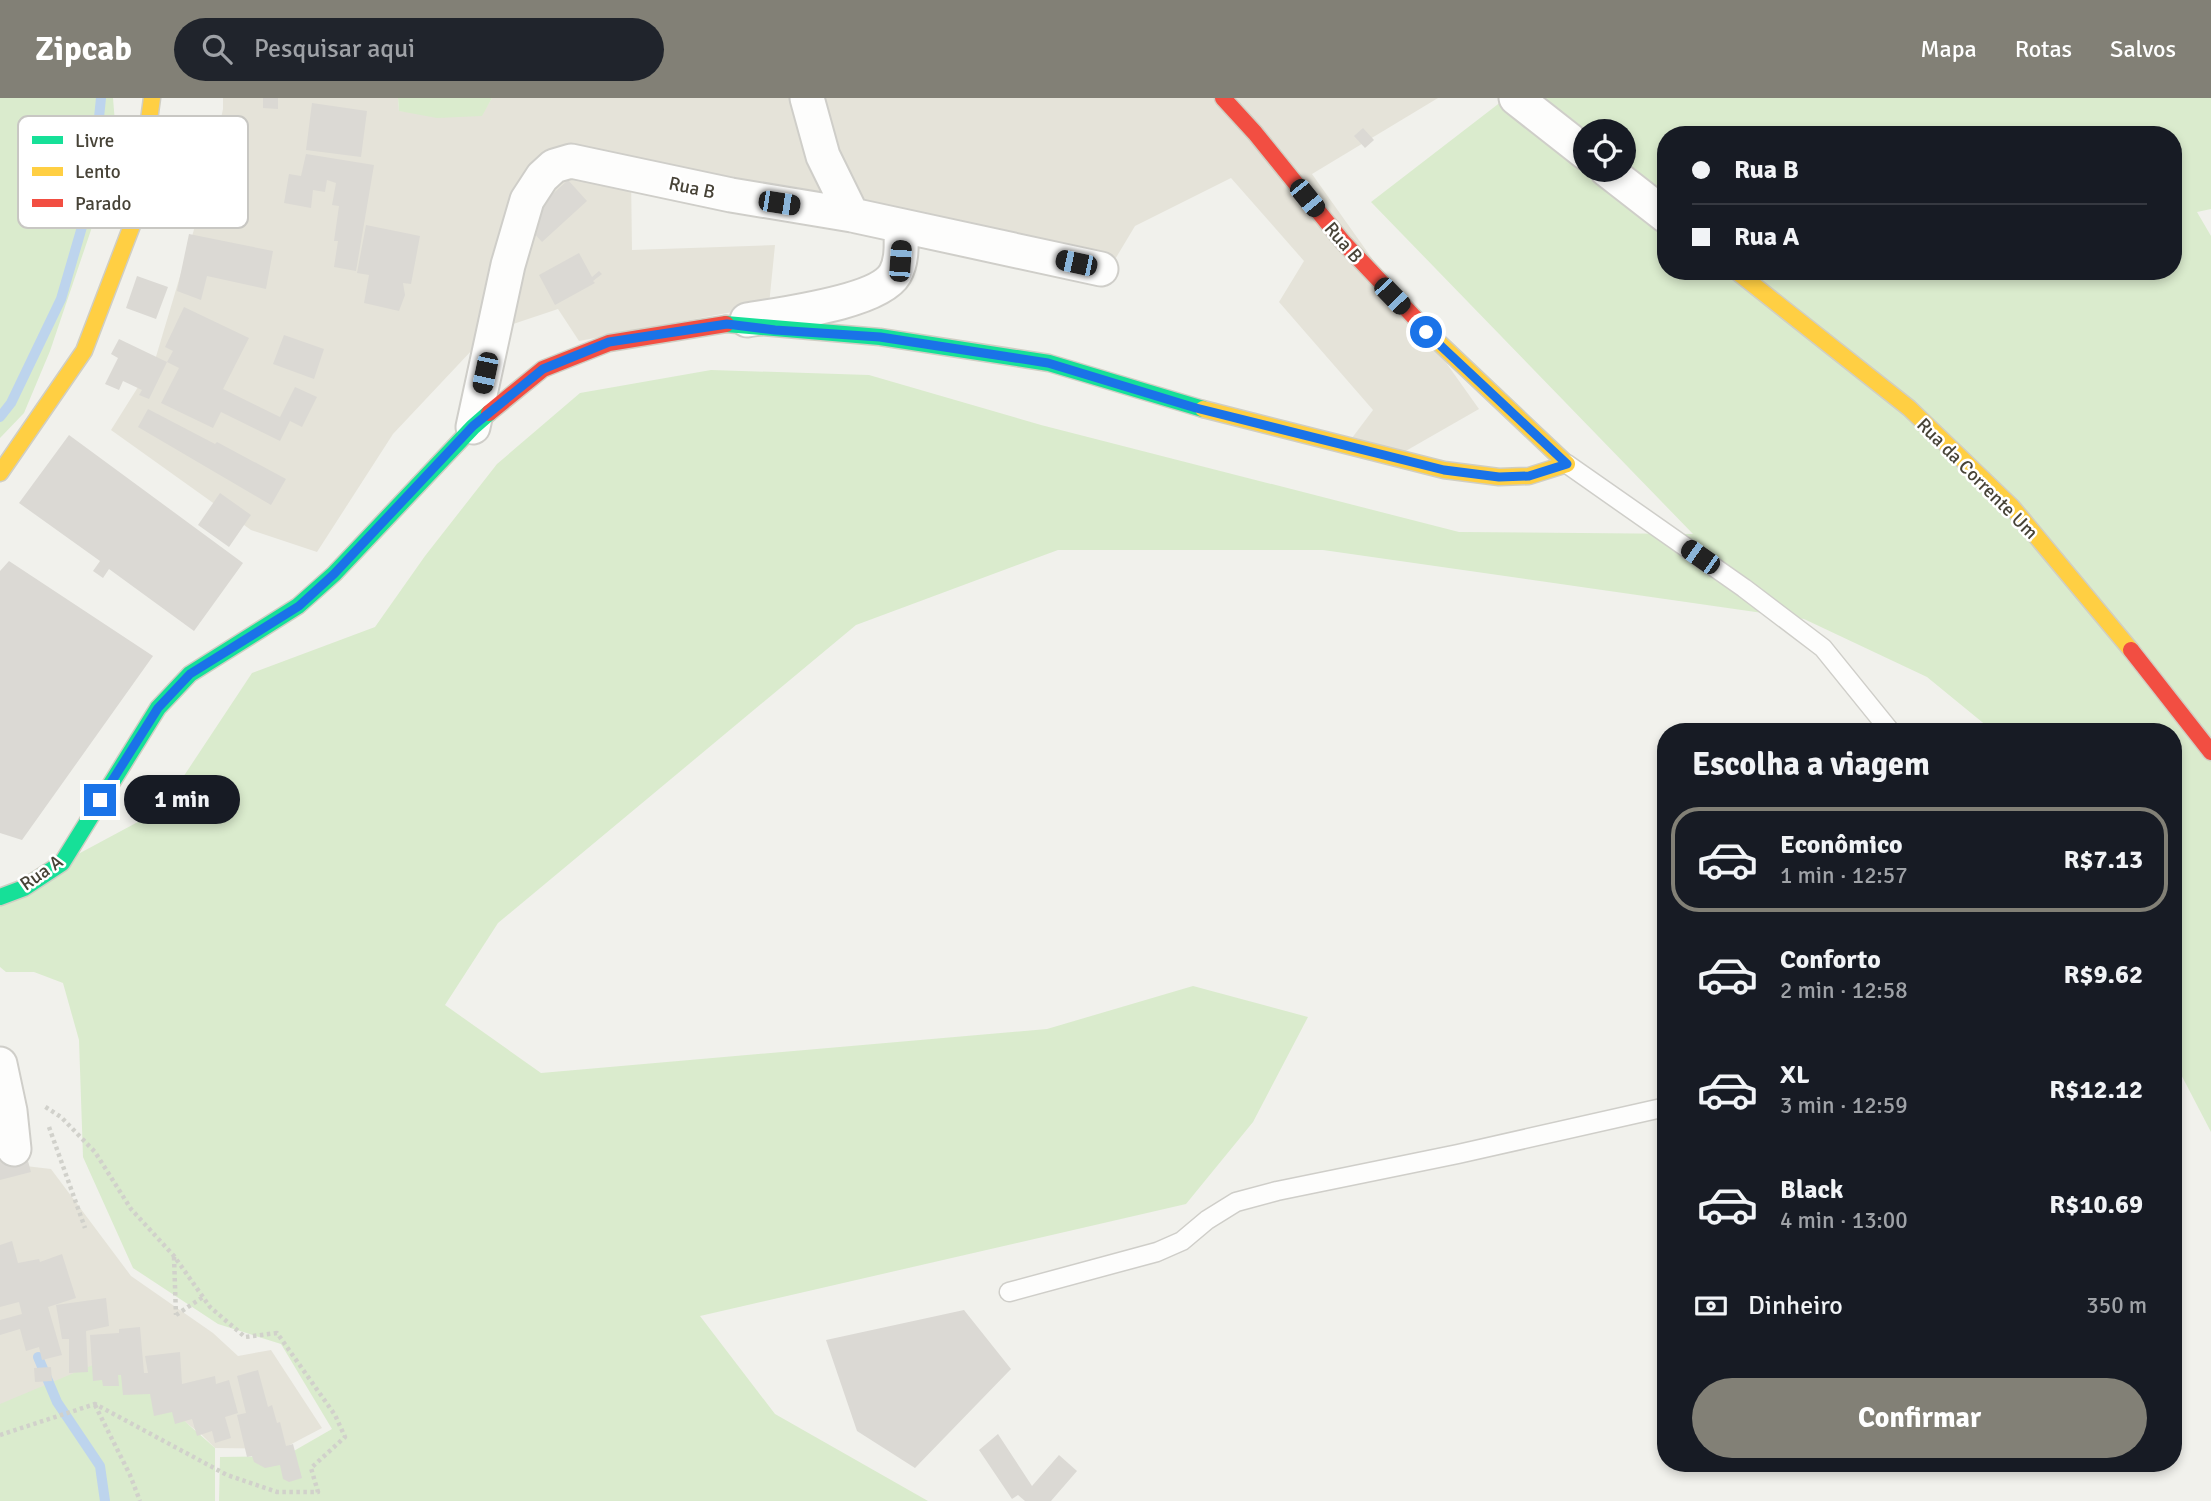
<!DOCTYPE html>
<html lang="pt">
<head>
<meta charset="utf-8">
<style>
	body { margin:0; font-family:Signika,sans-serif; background:#20242c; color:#f1f3f6; height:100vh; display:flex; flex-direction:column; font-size:26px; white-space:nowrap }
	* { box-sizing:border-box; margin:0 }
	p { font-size:23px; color:#9ea1a6 }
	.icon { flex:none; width:38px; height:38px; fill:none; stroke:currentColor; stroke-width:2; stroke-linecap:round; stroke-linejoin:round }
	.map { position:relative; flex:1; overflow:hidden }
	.side { position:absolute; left:1657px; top:625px; width:525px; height:749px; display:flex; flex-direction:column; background:#171b24; border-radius:28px; box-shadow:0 4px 10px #0003 }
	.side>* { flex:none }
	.top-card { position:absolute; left:1657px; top:28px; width:525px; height:154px; border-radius:28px; box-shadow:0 4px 10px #0003; display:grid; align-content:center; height:154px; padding:0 35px; background:#171b24 }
	.tools { position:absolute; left:1573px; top:21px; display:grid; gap:14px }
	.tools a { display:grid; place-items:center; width:63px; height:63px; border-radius:50%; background:#171b24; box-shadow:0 4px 10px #0003; font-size:35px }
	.end { position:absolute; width:32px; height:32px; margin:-16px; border:9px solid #1a73e8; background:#fff; box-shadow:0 0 0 4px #fff }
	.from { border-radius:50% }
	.bubble { position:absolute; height:49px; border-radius:24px; background:#171b24; box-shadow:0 4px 10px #0003; font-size:23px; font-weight:700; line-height:49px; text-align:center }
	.car { position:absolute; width:21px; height:42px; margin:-21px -10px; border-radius:9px; box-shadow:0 0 5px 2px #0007; background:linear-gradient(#222 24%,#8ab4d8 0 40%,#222 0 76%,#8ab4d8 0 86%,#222 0) }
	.top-card b { display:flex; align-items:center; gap:24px; height:66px; font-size:26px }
	.top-card b+b { border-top:2px solid #363941 }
	.top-card i { width:18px; height:18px; background:#f1f3f6 }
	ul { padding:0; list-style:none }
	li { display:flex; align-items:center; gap:21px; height:105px; margin:0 14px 10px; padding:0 21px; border:4px solid transparent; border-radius:28px }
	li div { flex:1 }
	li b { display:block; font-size:26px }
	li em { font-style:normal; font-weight:700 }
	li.on { border-color:#828076 }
	li>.icon { width:63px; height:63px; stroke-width:1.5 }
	h2 { padding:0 35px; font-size:32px; line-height:84px }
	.pay { display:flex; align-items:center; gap:18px; height:77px; padding:0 35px; font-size:26px }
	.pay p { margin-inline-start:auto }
	.cta { display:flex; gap:14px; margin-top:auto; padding:14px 35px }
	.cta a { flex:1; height:80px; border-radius:42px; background:#828076; color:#fff; font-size:28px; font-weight:700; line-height:80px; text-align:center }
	header { display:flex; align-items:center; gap:42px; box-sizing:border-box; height:98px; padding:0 35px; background:#828076; color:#fff }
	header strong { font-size:33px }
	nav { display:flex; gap:38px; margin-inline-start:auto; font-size:24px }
	.search { width:490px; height:63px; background:#20242c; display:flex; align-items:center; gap:18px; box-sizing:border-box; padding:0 24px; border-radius:38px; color:#9ea1a6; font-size:26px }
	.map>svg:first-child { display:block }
	.residential { fill:#e5e3d9 }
	.green { fill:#daebcd; fill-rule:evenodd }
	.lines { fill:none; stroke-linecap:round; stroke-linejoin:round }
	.stream { stroke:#bdd4ed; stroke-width:10 }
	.building { fill:#dbd9d4 }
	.lane-casing { stroke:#cfcec9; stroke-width:21 }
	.street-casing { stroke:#cfcec9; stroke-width:37 }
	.fast-casing { stroke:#d0cec3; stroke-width:19 }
	.slow-casing { stroke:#d0cec3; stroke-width:19 }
	.jam-casing { stroke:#d0cec3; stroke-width:19 }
	.path { stroke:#d1d1cb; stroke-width:4.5; stroke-dasharray:3.5 3.5; stroke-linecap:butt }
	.lane { stroke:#fdfdfc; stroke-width:18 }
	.street { stroke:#fdfdfc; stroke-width:33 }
	.fast { stroke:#16e098; stroke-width:16 }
	.slow { stroke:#ffcf43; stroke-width:16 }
	.jam { stroke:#f24e42; stroke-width:16 }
	.route { stroke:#1a73e8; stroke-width:9 }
	.labels { text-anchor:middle; stroke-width:5; stroke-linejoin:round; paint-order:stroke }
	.street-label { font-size:19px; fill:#474337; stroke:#fff }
	.key { fill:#fff; stroke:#c8c7c3; stroke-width:2 }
	.key-label { font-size:19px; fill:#474337 }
</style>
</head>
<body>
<header>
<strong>Zipcab</strong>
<div class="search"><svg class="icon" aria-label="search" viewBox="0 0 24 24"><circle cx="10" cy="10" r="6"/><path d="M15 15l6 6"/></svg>Pesquisar aqui</div>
<nav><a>Mapa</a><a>Rotas</a><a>Salvos</a></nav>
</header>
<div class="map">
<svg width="2211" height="1403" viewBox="0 0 2211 1403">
	<rect width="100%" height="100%" fill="#f1f1ec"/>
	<!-- residential -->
	<path class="residential" d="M223 0H398L399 13 481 18 492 0H1438L1312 76 1479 311 1390 362 1352 340 1373 312 1279 204 1304 163 1231 80 1135 128 1114 163 936 130 783 88 631 78 632 152 775 147 769 207 579 243 558 211 489 234 393 336 317 454 251 432 111 332 155 262 204 98 223 11Z
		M0 1065 51 1071 131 1178 213 1235 238 1258 271 1252 322 1330 282 1351 215 1350 201 1336 110 1267 0 1314Z"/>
	<!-- green -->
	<path class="green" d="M0 0H113L115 25 91 132 50 253 24 315 0 340Z
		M398 0H492L482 18 437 20 399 13Z
		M1506 0H2211V111L2197 114 2211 138V1034L2174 963V634L1993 633 1927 579 1804 521 1323 452H1058L856 527 498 825 445 907 541 975 1047 931 1193 888 1308 919 1253 1024 1186 1106 700 1218 775 1316 928 1403H219L220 1359 285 1358 332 1331 281 1246 218 1226 133 1170 83 1059 79 942 63 885 34 874H6L0 869V798L162 711 252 575 375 529 425 458 497 366 580 295 711 272 869 277 1041 327 1459 434 1693 436 1371 104ZM1586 33H1624V72H1586ZM1666 37H2174V173H1666Z
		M112 1259 215 1350V1403H0V1306Z"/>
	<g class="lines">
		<!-- stream -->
		<path class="stream" d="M0 319 11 305 61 201 91 98 101 0
			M38 1259 57 1304 100 1368 105 1403"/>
	</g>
	<!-- building -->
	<path class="building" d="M263 0H278V11L263 10Z
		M312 5 367 13 361 59 306 52Z
		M1363 30 1374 42 1365 50 1354 38Z
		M306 56 374 67 356 173 334 169 338 143H334L339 108 332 107 336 85 327 82 325 94 313 92 311 110 284 105 289 76 301 78Z
		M568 82 587 103 542 144 523 123Z
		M366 127 420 138 411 186 403 185 405 197 399 213 364 205 369 177 357 175Z
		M189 136 273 153 266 191 207 178 201 202 177 193Z
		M579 155 592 179 599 173 602 176 593 183 595 185 555 207 539 177Z
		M137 178 168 189 156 221 126 210Z
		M184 209 249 240 223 291 280 319 295 289 317 299 302 329 290 323 280 343 221 314 213 330 161 305 179 270 167 264 149 301 139 297 142 292 123 283 119 292 105 286 118 260 111 256 119 241 167 264 173 253 165 249Z
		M284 237 324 251 314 281 273 266Z
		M148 311 215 346 217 344 286 381 271 407 138 329Z
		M69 337 243 465 194 533 109 471 103 480 93 473 100 463 19 405Z
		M220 395 251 417 229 449 198 427Z
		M9 463 153 558 22 742 0 735V473Z
		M25 1052 31 1074 0 1082V1059Z
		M12 1143 18 1165 39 1161 40 1164 62 1156 76 1200 48 1209 62 1257 42 1262 39 1249 26 1253 20 1231 0 1237V1222L22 1216 19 1204 0 1209V1147Z
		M106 1200 109 1228 86 1233 88 1274 69 1275V1241H62L56 1207Z
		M964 1212 1011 1271 915 1370 857 1333 826 1242Z
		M140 1229 144 1275H148L145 1258 180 1254 182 1286 215 1278 216 1286 229 1282 238 1315 225 1319 231 1340 215 1345 212 1333 197 1338 192 1321 175 1326 172 1314 154 1318 150 1296 123 1297 121 1277H118L119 1288H103L102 1282 93 1283 90 1237 119 1235V1231Z
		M51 1269 52 1283 35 1284 34 1270Z
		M258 1272 268 1309 272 1307 277 1325 280 1324 286 1348 293 1346 302 1380 289 1384 283 1381 280 1367 265 1370 254 1364 252 1358 247 1359 237 1317 246 1315 237 1278Z
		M998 1336 1032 1388 1059 1357 1077 1373 1051 1403H1025L1018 1397 1012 1401 979 1352Z"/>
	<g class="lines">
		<defs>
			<path id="lane" d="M1567 366 1744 490 1823 550 1891 634
				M1009 1194 1157 1154 1182 1143 1207 1122 1236 1104 1277 1093 1458 1056 1666 1009"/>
			<path id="street" d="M807 0 823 58 852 117
				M1516 0 1586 55
				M1607 72 1666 118
				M747 222C780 216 878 205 895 176 903 162 901 144 901 128
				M473 329 508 167 527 102 542 79 554 68 571 63 731 97 852 117 1101 171
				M0 966 10 1013 14 1051"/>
			<path id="fast" d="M726 226 880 239 1049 265 1203 311
				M0 799 24 790 62 765 158 610 190 576 298 508 334 476 473 329 489 315"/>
			<path id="slow" d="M1736 173 1909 310 2012 409 2131 552
				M1203 311 1444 372 1499 379 1529 378 1567 366 1433 239
				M0 375 84 253 136 117 152 0"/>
			<path id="jam" d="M1223 0 1255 35 1343 144 1433 239
				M489 315 543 271 609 245 726 226
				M2131 552 2211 654"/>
		</defs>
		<!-- lane casing -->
		<use href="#lane" class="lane-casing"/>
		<!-- street casing -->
		<use href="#street" class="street-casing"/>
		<!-- fast casing -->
		<use href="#fast" class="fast-casing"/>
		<!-- slow casing -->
		<use href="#slow" class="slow-casing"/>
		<!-- jam casing -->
		<use href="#jam" class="jam-casing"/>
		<!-- path -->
		<path class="path" d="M49 1029 85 1130
			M174 1159 176 1217
			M176 1217 203 1199
			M95 1307 130 1377 140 1403
			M0 1337 95 1306 227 1377 277 1394H318L311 1370 345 1339 335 1317 277 1235 245 1239 210 1209 174 1158 131 1111 95 1054 61 1019 44 1008"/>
		<!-- lane -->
		<use href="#lane" class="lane"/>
		<!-- street -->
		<use href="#street" class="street"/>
		<!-- fast -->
		<use href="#fast" class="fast"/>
		<!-- slow -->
		<use href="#slow" class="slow"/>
		<!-- jam -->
		<use href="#jam" class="jam"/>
	</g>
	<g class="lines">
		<!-- route -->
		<path class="route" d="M100 702 158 610 190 576 299 508 334 476 473 328 543 271 609 244 727 226 775 232 880 239 1048 265 1196 310 1444 372 1499 379 1529 378 1567 366 1426 234"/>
	</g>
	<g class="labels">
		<!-- street labels -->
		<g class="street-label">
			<text transform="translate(692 89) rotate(12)" y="7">Rua B</text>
			<text transform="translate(1344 144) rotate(49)" y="7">Rua B</text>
			<text transform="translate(1978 380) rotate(45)" y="7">Rua da Corrente Um</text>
			<text transform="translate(41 774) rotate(-35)" y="7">Rua A</text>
		</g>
	</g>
	<!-- legend -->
	<rect x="18" y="18" width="230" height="112" rx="10" class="key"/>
	<rect x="32" y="38" width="31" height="8" fill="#16e098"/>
	<rect x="32" y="69" width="31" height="9" fill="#ffcf43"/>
	<rect x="32" y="101" width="31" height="8" fill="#f24e42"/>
	<g class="key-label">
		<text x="75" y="49">Livre</text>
		<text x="75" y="80">Lento</text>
		<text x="75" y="112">Parado</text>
	</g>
</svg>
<div class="tools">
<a><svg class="icon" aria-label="locate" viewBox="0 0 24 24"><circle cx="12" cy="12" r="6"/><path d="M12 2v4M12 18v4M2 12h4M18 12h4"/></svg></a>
</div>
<i class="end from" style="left:1426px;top:234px"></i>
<i class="end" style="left:100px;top:702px"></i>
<div class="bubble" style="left:124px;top:677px;width:116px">1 min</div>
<i class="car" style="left:1307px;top:100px;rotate:141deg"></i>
<i class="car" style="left:779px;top:105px;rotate:99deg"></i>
<i class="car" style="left:900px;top:163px;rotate:4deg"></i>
<i class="car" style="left:1076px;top:165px;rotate:282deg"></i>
<i class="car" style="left:1392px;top:198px;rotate:136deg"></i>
<i class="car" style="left:485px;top:275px;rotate:192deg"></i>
<i class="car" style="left:1700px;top:459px;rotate:305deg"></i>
<div class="top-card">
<b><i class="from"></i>Rua B</b>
<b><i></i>Rua A</b>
</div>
<section class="side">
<h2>Escolha a viagem</h2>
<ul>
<li class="on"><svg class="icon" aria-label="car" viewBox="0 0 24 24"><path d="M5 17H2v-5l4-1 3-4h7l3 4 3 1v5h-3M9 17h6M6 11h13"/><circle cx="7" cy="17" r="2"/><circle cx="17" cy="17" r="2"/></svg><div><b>Econômico</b><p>1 min · 12:57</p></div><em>R$7.13</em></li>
<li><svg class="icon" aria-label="car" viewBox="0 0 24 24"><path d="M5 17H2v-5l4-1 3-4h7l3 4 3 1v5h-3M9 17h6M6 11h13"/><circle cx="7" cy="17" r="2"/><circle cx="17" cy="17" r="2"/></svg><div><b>Conforto</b><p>2 min · 12:58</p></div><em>R$9.62</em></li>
<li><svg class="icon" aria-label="car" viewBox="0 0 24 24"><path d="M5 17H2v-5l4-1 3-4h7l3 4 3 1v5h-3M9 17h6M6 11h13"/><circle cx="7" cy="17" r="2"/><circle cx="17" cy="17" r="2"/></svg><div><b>XL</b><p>3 min · 12:59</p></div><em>R$12.12</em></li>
<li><svg class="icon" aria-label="car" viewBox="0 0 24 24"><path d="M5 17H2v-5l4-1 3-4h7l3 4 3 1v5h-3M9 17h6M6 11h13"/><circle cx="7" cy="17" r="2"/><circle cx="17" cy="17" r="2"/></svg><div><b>Black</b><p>4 min · 13:00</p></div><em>R$10.69</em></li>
</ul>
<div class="pay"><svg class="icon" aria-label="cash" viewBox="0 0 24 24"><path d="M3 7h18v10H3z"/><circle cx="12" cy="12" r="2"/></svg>Dinheiro<p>350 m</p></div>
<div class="cta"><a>Confirmar</a></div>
</section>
</div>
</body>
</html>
